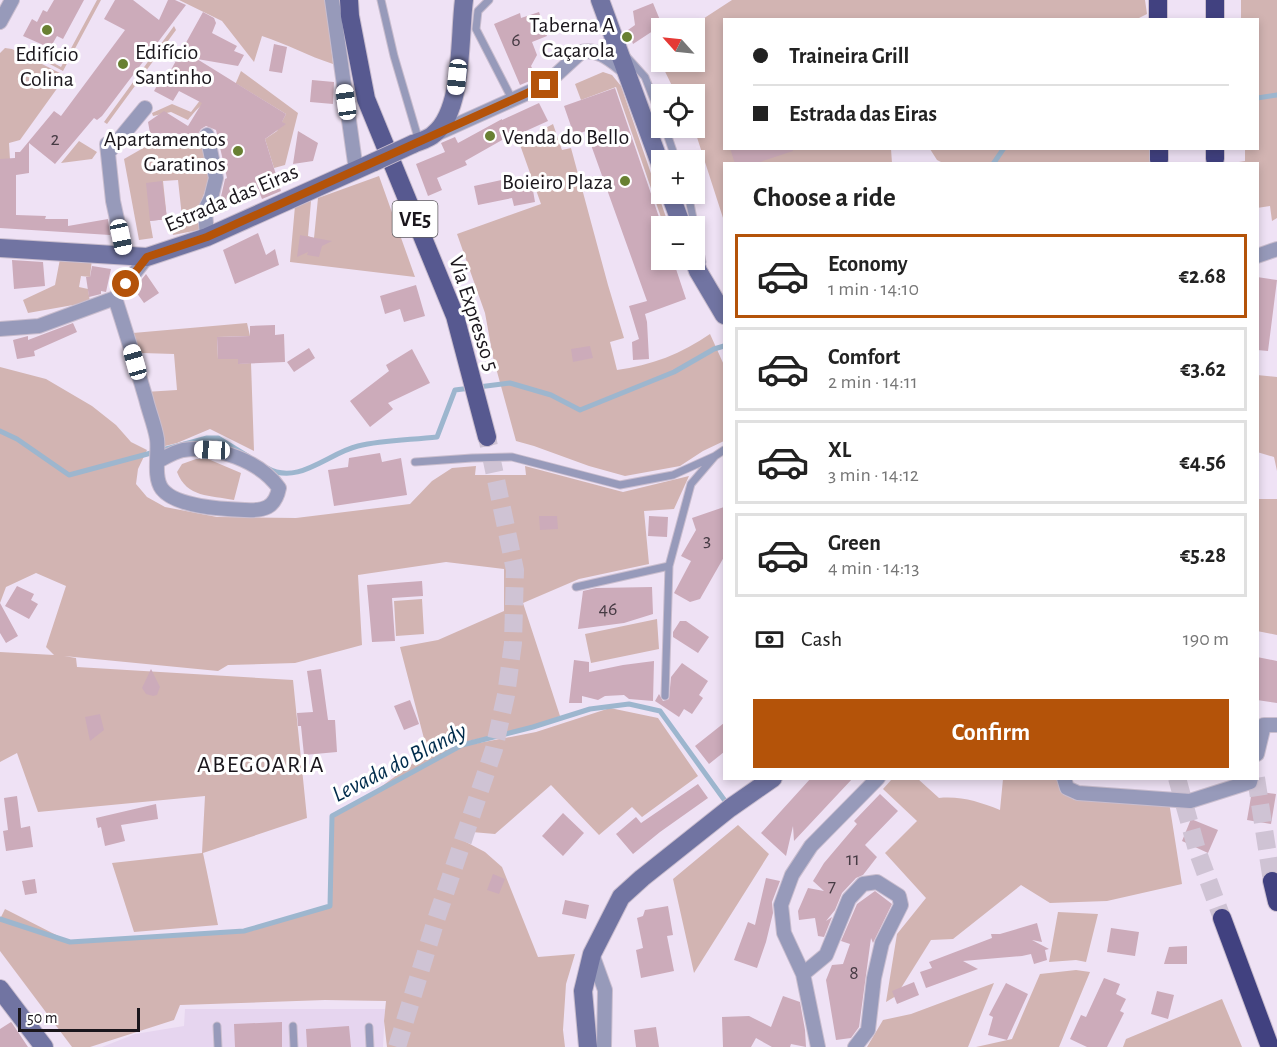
<!DOCTYPE html>
<html lang="en">
<head>
<meta charset="utf-8">
<style>
	body { margin:0; font-family:"Alegreya Sans",sans-serif; background:#f6f6f6; color:#222; height:100vh; display:flex; flex-direction:column; font-size:22px; white-space:nowrap }
	* { box-sizing:border-box; margin:0 }
	p { font-size:20px; color:#767676 }
	.icon { flex:none; width:33px; height:33px; fill:none; stroke:currentColor; stroke-width:2; stroke-linecap:round; stroke-linejoin:round }
	.map { position:relative; flex:1; overflow:hidden }
	.side { position:absolute; left:723px; top:162px; width:536px; height:618px; display:flex; flex-direction:column; background:#fff; border-radius:0px; box-shadow:0 3px 9px #0003 }
	.side>* { flex:none }
	.guide { position:absolute; left:723px; top:18px; width:536px; height:132px; border-radius:0px; box-shadow:0 3px 9px #0003; display:grid; align-content:center; height:132px; padding:0 30px; background:#fff }
	.needle { width:39px; rotate:297deg }
	.buttons { position:absolute; left:651px; top:18px; display:grid; gap:12px }
	.buttons a { display:grid; place-items:center; width:54px; height:54px; border-radius:0px; background:#fff; box-shadow:0 3px 9px #0003; font-size:30px }
	.scale { position:absolute; left:18px; bottom:15px; width:122px; box-sizing:border-box; padding-left:6px; border:3px solid #1a161c; border-top:0; font-size:16px; line-height:21px; white-space:nowrap; color:#1a161c; -webkit-text-stroke:4px #fff; paint-order:stroke }
	.end { position:absolute; width:27px; height:27px; margin:-14px; border:8px solid #b45309; background:#fff; box-shadow:0 0 0 3px #fff }
	.from { border-radius:50% }
	.car { position:absolute; width:18px; height:36px; margin:-18px -9px; border-radius:8px; box-shadow:0 0 4px 2px #0007; background:linear-gradient(#fff 24%,#345 0 40%,#fff 0 76%,#345 0 86%,#fff 0) }
	.guide b { display:flex; align-items:center; gap:21px; height:57px; font-size:22px }
	.guide b+b { border-top:2px solid #e0e0e0 }
	.guide i { width:15px; height:15px; background:#222 }
	ul { padding:0; list-style:none }
	li { display:flex; align-items:center; gap:18px; height:84px; margin:0 12px 9px; padding:0 18px; border:3px solid #e0e0e0; border-radius:0px }
	li div { flex:1 }
	li b { display:block; font-size:22px }
	li em { font-style:normal; font-weight:700 }
	li.selected { border-color:#b45309 }
	li>.icon { width:54px; height:54px; stroke-width:1.5 }
	h2 { padding:0 30px; font-size:27px; line-height:72px }
	.pay { display:flex; align-items:center; gap:15px; height:66px; padding:0 30px; font-size:22px }
	.pay p { margin-inline-start:auto }
	.action { display:flex; gap:12px; margin-top:auto; padding:12px 30px }
	.action a { flex:1; height:69px; border-radius:0px; background:#b45309; color:#fff; font-size:24px; font-weight:700; line-height:69px; text-align:center }
	.map>svg:first-child { display:block }
	.built { fill:#e6d5ef }
	.green { fill:#d2b4b2 }
	.lines { fill:none; stroke-linecap:round; stroke-linejoin:round }
	.stream { stroke:#9db6ce; stroke-width:5 }
	.building { fill:#ccabba }
	.primary-tunnel { stroke:#cfc3d4; stroke-width:18; stroke-dasharray:18 9; stroke-linecap:butt }
	.highway-tunnel { stroke:#cfc3d4; stroke-width:18; stroke-dasharray:18 9; stroke-linecap:butt }
	.lane-casing { stroke:#c9bdce; stroke-width:9 }
	.street-casing { stroke:#c9bdce; stroke-width:16 }
	.secondary-casing { stroke:#c9bdce; stroke-width:20 }
	.primary-casing { stroke:#c9bdce; stroke-width:20 }
	.highway-casing { stroke:#c9bdce; stroke-width:20 }
	.lane { stroke:#979aba; stroke-width:7 }
	.street { stroke:#979aba; stroke-width:14 }
	.secondary { stroke:#7174a2; stroke-width:18 }
	.primary { stroke:#575990; stroke-width:18 }
	.highway { stroke:#414180; stroke-width:18 }
	.secondary-bridge-casing { stroke:#c9bdce; stroke-width:20; stroke-linecap:butt }
	.secondary-bridge { stroke:#7174a2; stroke-width:18 }
	.route { stroke:#b45309; stroke-width:8 }
	.poi-dot { fill:#688032; stroke:#fff; stroke-width:2 }
	.labels { text-anchor:middle; stroke-width:6; stroke-linejoin:round; paint-order:stroke }
	.number-label { font-size:20px; fill:#463b44 }
	.shield { fill:#fff; stroke:#5f5c60; stroke-width:1.5 }
	.shield-label { font-size:21px; font-weight:bold; fill:#1a161c }
	.poi-label { font-size:22px; fill:#1a161c; stroke:#fff; text-anchor:end }
	.street-label { font-size:22px; fill:#1a161c; stroke:#fff }
	.water-label { font-size:24px; font-style:italic; fill:#012c4c; stroke:#fff }
	.neighbourhood-label { font-size:24px; letter-spacing:1.5px; fill:#1a161c; stroke:#fff }
</style>
</head>
<body>
<div class="map">
<svg width="1277" height="1047" viewBox="0 0 1277 1047">
	<rect width="100%" height="100%" fill="#efe2f5"/>
	<!-- built -->
	<path class="built" d="M185 1009H385L383 1047H102L135 1034 184 1026Z"/>
	<!-- green -->
	<path class="green" d="M97 0H101L63 71 23 50 24 47 61 67Z
		M179 0H326L333 64C308 56 287 44 262 36L254 62 222 21Z
		M732 0H1145L1147 14 1135 20H724V148L891 149 892 163 724 164V221L694 128V94H676L655 51 661 47 662 62H694V28H689Z
		M1241 0H1277V218L1272 221 1270 206 1257 208V164L1233 163 1245 161V149L1257 148V20L1241 19Z
		M174 26 176 30 107 124 104 122Z
		M5 48 12 49 66 76 20 140 9 143 10 160H0V53Z
		M241 71 298 113 285 165 274 168 265 139 277 131 286 114 237 84 228 101 225 98C209 94 197 109 188 120L171 112 153 116 152 113 172 104 191 112 208 90 214 91 216 87 232 92Z
		M603 72 612 75 621 86 669 226H664L616 87 581 100 575 84Z
		M553 124 562 150 571 148 608 285 624 338 610 342 617 370C650 366 683 353 710 334L724 365V441L703 451 680 466 625 476 589 466 534 446 516 441 493 357 485 313 457 234 541 204 519 142Z
		M201 138 210 177 201 202 204 229 173 235 171 219 182 217 178 180 163 181 167 219 150 221 153 238 139 240 124 159 159 139Z
		M79 141 97 152 92 159 61 163Z
		M930 149H1151V163H943L937 160Z
		M379 176 415 277 290 262 295 206 311 201 308 236 314 238 318 198Z
		M60 259H92L90 277 81 276 79 287 88 289 90 302 28 313 23 300 55 285Z
		M247 323 250 336 217 337 218 359H238V364L251 363 254 451 210 429 177 443 165 446 145 392 177 390 174 354 142 353 137 349 133 333Z
		M0 367 46 379 92 406 116 425 131 442 147 450 138 469 136 484 147 497 165 507 217 517 296 518 410 504 432 481 452 468 476 466 475 475H526L525 466 623 492 689 476 674 509 644 511 649 564 579 579 523 603 560 716 533 727 427 750 400 647 438 640 504 611V569L446 562 358 575 362 645 295 663 228 665 218 671 64 656 76 658 77 667 293 680 307 818 203 853 218 925 134 932 112 863 202 853 205 796 38 812 17 753 0 762V652L54 655 46 647 66 586 36 573 6 587 0 603Z
		M1257 375 1277 377V471L1274 457 1257 452Z
		M196 459H208L241 473 234 500C210 495 187 498 177 472L182 464Z
		M1257 499H1277V635L1257 631Z
		M422 599 424 634 396 636 394 601Z
		M657 619 659 649 591 663 585 634Z
		M610 708 658 718 698 776 642 817 632 807 599 835 551 785 495 834 472 832 466 842 485 852 502 867 538 957 575 954 566 984 563 1030 565 1047H387L384 1021 386 1001 325 1000 180 1005 174 1020 90 1047H72L0 951V919L5 909 70 942 244 931 329 906 332 816 374 792 427 753 536 732Z
		M1058 778 1074 800 1169 802 1182 884 1107 901 1050 903 1021 885 953 939 931 940 896 996 886 1002 897 934 926 898 885 853 917 821 883 789 892 779H918L939 798C962 796 979 802 1000 810L1003 779Z
		M738 825 769 854 694 973 673 879Z
		M1058 912 1098 914 1086 962 1076 960 1049 962Z
		M1076 970 1090 972 1059 1047H976L1012 1039 1040 974Z
		M994 983 968 1047H867L883 1020 911 1014Z
		M1222 999 1242 1047H1123L1126 1039Z"/>
	<g class="lines">
		<!-- stream -->
		<path class="stream" d="M1257 98 1277 95
			M993 164 1004 148
			M0 431 17 439 69 475 207 438H218L249 457
			M267 468C298 486 328 453 358 446 383 440 411 440 437 437L455 390 510 383 551 395 580 410 674 372 714 349 724 346
			M0 919 70 942 244 931 330 906 332 816 462 745 533 727 590 709 629 704 660 711 728 805"/>
	</g>
	<!-- building -->
	<path class="building" d="M54 0H84L63 39 57 36 50 48 23 36 32 19 37 22 43 10 47 12Z
		M115 0H133L159 20 168 0H175L186 5 102 116 97 120 94 118 55 164 29 143V173L16 175V215L46 216 45 219H68V226L108 219 110 235 0 228V159L15 158V152H20L54 111 61 116 125 30 104 19Z
		M653 3 662 25 633 44 628 30 635 25 633 11Z
		M203 12 214 18 216 23 212 33 237 46 234 51 244 55 238 66 197 59 286 114 282 122 286 124 265 139 281 191 262 199 257 186 239 197 235 202 232 203 224 199 220 201 225 179 227 178 216 130 206 126 201 129 198 134 182 136 183 134 150 133 148 122 164 111 188 126 202 103 179 91 173 101 154 91 163 75 167 77Z
		M539 12 547 36 532 42 537 55 531 66 537 78 520 85 494 24 520 13 521 18Z
		M274 44 287 47 282 73 269 71Z
		M312 80 334 82 333 104 310 102Z
		M615 88 662 226V260H673L686 299 645 314 647 322 649 359 633 360 632 342 639 339 629 306 647 301 586 131 574 135 564 106Z
		M539 103 548 121 517 135 516 132 465 161 467 165 437 178 442 190 428 196 416 164 445 152 441 143 455 137 458 143 502 119V120Z
		M298 131 318 143 313 161 293 164Z
		M730 148H792L793 151 754 164H735Z
		M506 179 507 184 531 179 535 202 514 206 512 198 478 205 474 186Z
		M162 181 167 219 150 221 146 183Z
		M258 233 266 255 275 249 279 265 235 284 223 250Z
		M300 235 310 237 332 241 322 246 319 257 307 255 308 252 297 257Z
		M12 260 43 262 45 286 14 289Z
		M92 266 111 269 106 292 101 291V294L89 297 86 277H90Z
		M146 274 159 293 144 303 134 289Z
		M1257 277 1277 280 1268 351 1257 350Z
		M416 285 425 316 404 322 400 309 385 314 380 296Z
		M73 323 77 332 34 351 35 356 17 359 13 340 28 336V340Z
		M275 325V335L284 334 285 362 238 364V359H218L217 337 250 336V326Z
		M590 346 593 358 573 362 571 349Z
		M309 348 315 358 294 372 287 362Z
		M412 349 430 383 388 403 393 409 370 427 350 401 389 371 386 365Z
		M380 453 382 462 401 458 407 495 334 506 328 470 348 467 349 458Z
		M724 507V557L700 599 690 602 674 593 691 561 681 556 696 530 692 518Z
		M539 516H557L558 529 540 530Z
		M649 516 668 517 667 537 648 536Z
		M422 581 423 596 392 598 395 641 372 642 367 585Z
		M17 586 34 594 31 600 38 604 29 619 5 606Z
		M652 587 653 614 624 623 578 629 583 591 596 588Z
		M0 603 18 636 6 643 0 633Z
		M680 621H686L709 637 698 653 673 637V632Z
		M1257 657 1277 661V703L1257 700Z
		M574 660 589 662V672L623 665 654 661 653 701 629 699 624 695 605 696 598 700 582 696V703H569Z
		M682 663 708 681 699 695 703 698 692 714 684 709 679 717 655 701 659 694 663 701 669 699 671 677Z
		M151 669 160 687 157 695 153 696 146 694 142 688Z
		M321 669 328 720H335L337 752 304 755 301 726H298L297 713 313 712 307 671Z
		M410 700 419 724 404 730 394 706Z
		M100 714 104 730 90 741 85 717Z
		M724 723V752L709 764 695 746Z
		M811 778H853L794 841 793 826 786 856 761 833Z
		M698 784 708 798 660 832 633 854 616 834 636 817 641 823Z
		M1252 791 1276 794 1271 824 1247 820Z
		M880 794 898 811 865 845 877 857 863 875 856 878 842 893 835 910 826 921 832 917 824 937 818 936 815 918 799 920 798 911 808 888 824 891 813 881 824 863 857 824 854 821Z
		M17 796 21 828 30 826 33 847 6 851 3 831 8 830 4 798Z
		M156 804 158 819 121 825 125 841 105 846 101 827 98 828 96 818Z
		M563 813 584 833 563 856 542 836Z
		M1191 819 1218 830 1208 853 1182 841Z
		M493 874 505 879 499 894 487 890Z
		M766 878 780 881 772 902 773 913 766 942 757 968 734 960 748 922 755 925Z
		M35 879 37 893 25 895 22 881Z
		M875 891 892 904 873 943 871 938 859 1027 851 1038 836 1040 826 980 832 965 843 964 850 944 841 941 857 904Z
		M565 900 589 905 586 919 562 914Z
		M668 906 673 935 667 936 674 971 641 978 636 950 643 948 637 918 643 916 645 910Z
		M1037 923 1042 942 1032 940 1049 949 1045 950 1047 960 1034 964 1031 954 1022 956 963 961 978 969 926 988 920 972 932 968 929 962 992 938 991 934H1000Z
		M1111 928 1139 932 1135 956 1107 952Z
		M1187 946V964H1164L1169 947Z
		M1104 978 1120 984 1116 994 1126 999 1120 1011 1124 1013 1107 1047H1087L1070 1039 1081 1015 1086 1017Z
		M914 982 919 995 897 1004 892 991Z
		M1006 983 1028 994 1007 1040 988 1035 993 1017 989 1015Z
		M1157 991 1174 995 1168 1019 1151 1014Z
		M783 996 800 1002 805 1030 806 1047 791 1044 790 1047H772L756 1038 751 1047H723L722 1017 749 1016 771 1027Z
		M11 1022 12 1023 28 1047H0V1029Z
		M282 1022V1047H235L234 1024Z
		M349 1026 351 1047H307L306 1029Z
		M656 1027 659 1047H636L634 1030Z"/>
	<g class="lines">
		<!-- primary-tunnel -->
		<path class="primary-tunnel" d="M397 1047 435 923 494 749 506 695 513 643 515 570 487 437"/>
		<!-- highway-tunnel -->
		<path class="highway-tunnel" d="M1177 778 1197 850 1222 918
			M1256 778 1272 881"/>
		<defs>
			<path id="lane" d="M381 0 394 56 419 141
				M489 0 478 11 476 29 513 101
				M627 57 645 77 662 120
				M665 128 676 160
				M688 194 702 262
				M415 462 472 458 512 457 620 485 673 475 715 456
				M576 587 669 566
				M665 696 669 566 691 484 715 456 724 450
				M217 1026 218 1047
				M293 1026 294 1047
				M369 1027 370 1047"/>
			<path id="street" d="M332 0 356 170
				M0 22 12 0
				M434 135 545 85 581 52C598 48 611 60 624 70
				M107 144 113 201 125 256
				M108 153 145 108
				M207 237 205 210 211 198 216 178 207 135
				M1257 256 1277 249
				M115 298C126 332 136 365 146 399 149 412 155 426 157 439 159 454 153 477 162 489 176 507 223 509 245 510 264 511 275 508 279 488 260 461 216 445 183 450 174 452 166 457 158 461
				M0 329 39 326 115 298 147 257
				M1257 754 1264 725H1277
				M1064 778 1067 788 1078 793 1190 801 1250 782 1251 778
				M592 954 605 990 604 1047
				M803 974 826 955 849 899 863 884 877 882 899 896 901 905 882 943 874 978 868 1030 855 1047
				M818 1047 803 974 784 933 781 905 792 875 811 846 878 778"/>
			<path id="secondary" d="M600 0 662 169
				M413 144C420 141 429 139 434 134 464 110 459 36 464 0
				M670 194 682 226
				M0 248 147 257 207 237 374 162
				M694 260 698 271 724 315
				M0 989 44 1047
				M588 1047 583 991 592 954 621 897 642 878 730 808 773 778"/>
			<path id="primary" d="M349 0 350 16 366 99 455 316 487 437"/>
			<path id="highway" d="M1158 0V20
				M1215 0V20
				M1215 159V148
				M1159 160V148
				M1272 881 1277 902
				M1222 918 1270 1047"/>
		</defs>
		<!-- lane casing -->
		<use href="#lane" class="lane-casing"/>
		<!-- street casing -->
		<use href="#street" class="street-casing"/>
		<!-- secondary casing -->
		<use href="#secondary" class="secondary-casing"/>
		<!-- primary casing -->
		<use href="#primary" class="primary-casing"/>
		<!-- highway casing -->
		<use href="#highway" class="highway-casing"/>
		<!-- lane -->
		<use href="#lane" class="lane"/>
		<!-- street -->
		<use href="#street" class="street"/>
		<!-- secondary -->
		<use href="#secondary" class="secondary"/>
		<!-- primary -->
		<use href="#primary" class="primary"/>
		<!-- highway -->
		<use href="#highway" class="highway"/>
		<defs>
			<path id="secondary-bridge" d="M374 162 413 144"/>
		</defs>
		<!-- secondary-bridge casing -->
		<use href="#secondary-bridge" class="secondary-bridge-casing"/>
		<!-- secondary-bridge -->
		<use href="#secondary-bridge" class="secondary-bridge"/>
	</g>
	<g class="lines">
		<!-- route -->
		<path class="route" d="M126 284 147 257 207 237 545 85"/>
	</g>
	<!-- markers -->
	<g class="poi-dot">
		<circle cx="47" cy="30" r="6"/>
		<circle cx="627" cy="37" r="6"/>
		<circle cx="123" cy="64" r="6"/>
		<circle cx="490" cy="136" r="6"/>
		<circle cx="238" cy="151" r="6"/>
		<circle cx="625" cy="181" r="6"/>
	</g>
	<g class="labels">
		<!-- number labels -->
		<g class="number-label">
			<text x="516" y="46">6</text>
			<text x="55" y="145">2</text>
			<text x="707" y="546">3</text>
			<text x="608" y="615">46</text>
			<text x="853" y="865">11</text>
			<text x="832" y="892">7</text>
			<text x="854" y="979">8</text>
		</g>
		<!-- shield labels -->
		<rect class="shield" x="392.5" y="201" width="45" height="36" rx="4.5"/>
		<g class="shield-label">
			<text x="415" y="226">VE5</text>
		</g>
		<!-- poi labels -->
		<g class="poi-label">
			<text x="615" y="32">Taberna A<tspan x="615" dy="25">Caçarola</tspan></text>
			<text x="135" y="59" text-anchor="start">Edifício<tspan x="135" dy="25">Santinho</tspan></text>
			<text x="47" y="61" text-anchor="middle">Edifício<tspan x="47" dy="25">Colina</tspan></text>
			<text x="502" y="144" text-anchor="start">Venda do Bello</text>
			<text x="226" y="146">Apartamentos<tspan x="226" dy="25">Garatinos</tspan></text>
			<text x="613" y="189">Boieiro Plaza</text>
		</g>
		<!-- street labels -->
		<g class="street-label">
			<text transform="translate(231 197) rotate(-23)" y="8">Estrada das Eiras</text>
			<text transform="translate(475 313) rotate(72)" y="8">Via Expresso 5</text>
		</g>
		<!-- water labels -->
		<g class="water-label">
			<text transform="translate(399 762) rotate(-27)" y="8">Levada do Blandy</text>
		</g>
		<!-- neighbourhood labels -->
		<g class="neighbourhood-label">
			<text x="261" y="772">ABEGOARIA</text>
		</g>
	</g>
</svg>
<div class="buttons">
<a><svg class="needle" viewBox="-14 -14 28 28"><path d="M0-13l5 13h-10z" fill="#e53935"/><path d="M0 13l5-13h-10z" fill="#767676"/></svg></a>
<a><svg class="icon" aria-label="locate" viewBox="0 0 24 24"><circle cx="12" cy="12" r="6"/><path d="M12 2v4M12 18v4M2 12h4M18 12h4"/></svg></a>
<a>+</a>
<a>−</a>
</div>
<div class="scale">50 m</div>
<i class="end from" style="left:126px;top:284px"></i>
<i class="end" style="left:545px;top:85px"></i>
<i class="car" style="left:457px;top:77px;rotate:186deg"></i>
<i class="car" style="left:346px;top:102px;rotate:352deg"></i>
<i class="car" style="left:121px;top:237px;rotate:168deg"></i>
<i class="car" style="left:135px;top:362px;rotate:344deg"></i>
<i class="car" style="left:212px;top:450px;rotate:273deg"></i>
<div class="guide">
<b><i class="from"></i>Traineira Grill</b>
<b><i></i>Estrada das Eiras</b>
</div>
<section class="side">
<h2>Choose a ride</h2>
<ul>
<li class="selected"><svg class="icon" aria-label="car" viewBox="0 0 24 24"><path d="M5 17H2v-5l4-1 3-4h7l3 4 3 1v5h-3M9 17h6M6 11h13"/><circle cx="7" cy="17" r="2"/><circle cx="17" cy="17" r="2"/></svg><div><b>Economy</b><p>1 min · 14:10</p></div><em>€2.68</em></li>
<li><svg class="icon" aria-label="car" viewBox="0 0 24 24"><path d="M5 17H2v-5l4-1 3-4h7l3 4 3 1v5h-3M9 17h6M6 11h13"/><circle cx="7" cy="17" r="2"/><circle cx="17" cy="17" r="2"/></svg><div><b>Comfort</b><p>2 min · 14:11</p></div><em>€3.62</em></li>
<li><svg class="icon" aria-label="car" viewBox="0 0 24 24"><path d="M5 17H2v-5l4-1 3-4h7l3 4 3 1v5h-3M9 17h6M6 11h13"/><circle cx="7" cy="17" r="2"/><circle cx="17" cy="17" r="2"/></svg><div><b>XL</b><p>3 min · 14:12</p></div><em>€4.56</em></li>
<li><svg class="icon" aria-label="car" viewBox="0 0 24 24"><path d="M5 17H2v-5l4-1 3-4h7l3 4 3 1v5h-3M9 17h6M6 11h13"/><circle cx="7" cy="17" r="2"/><circle cx="17" cy="17" r="2"/></svg><div><b>Green</b><p>4 min · 14:13</p></div><em>€5.28</em></li>
</ul>
<div class="pay"><svg class="icon" aria-label="cash" viewBox="0 0 24 24"><path d="M3 7h18v10H3z"/><circle cx="12" cy="12" r="2"/></svg>Cash<p>190 m</p></div>
<div class="action"><a>Confirm</a></div>
</section>
</div>
</body>
</html>
